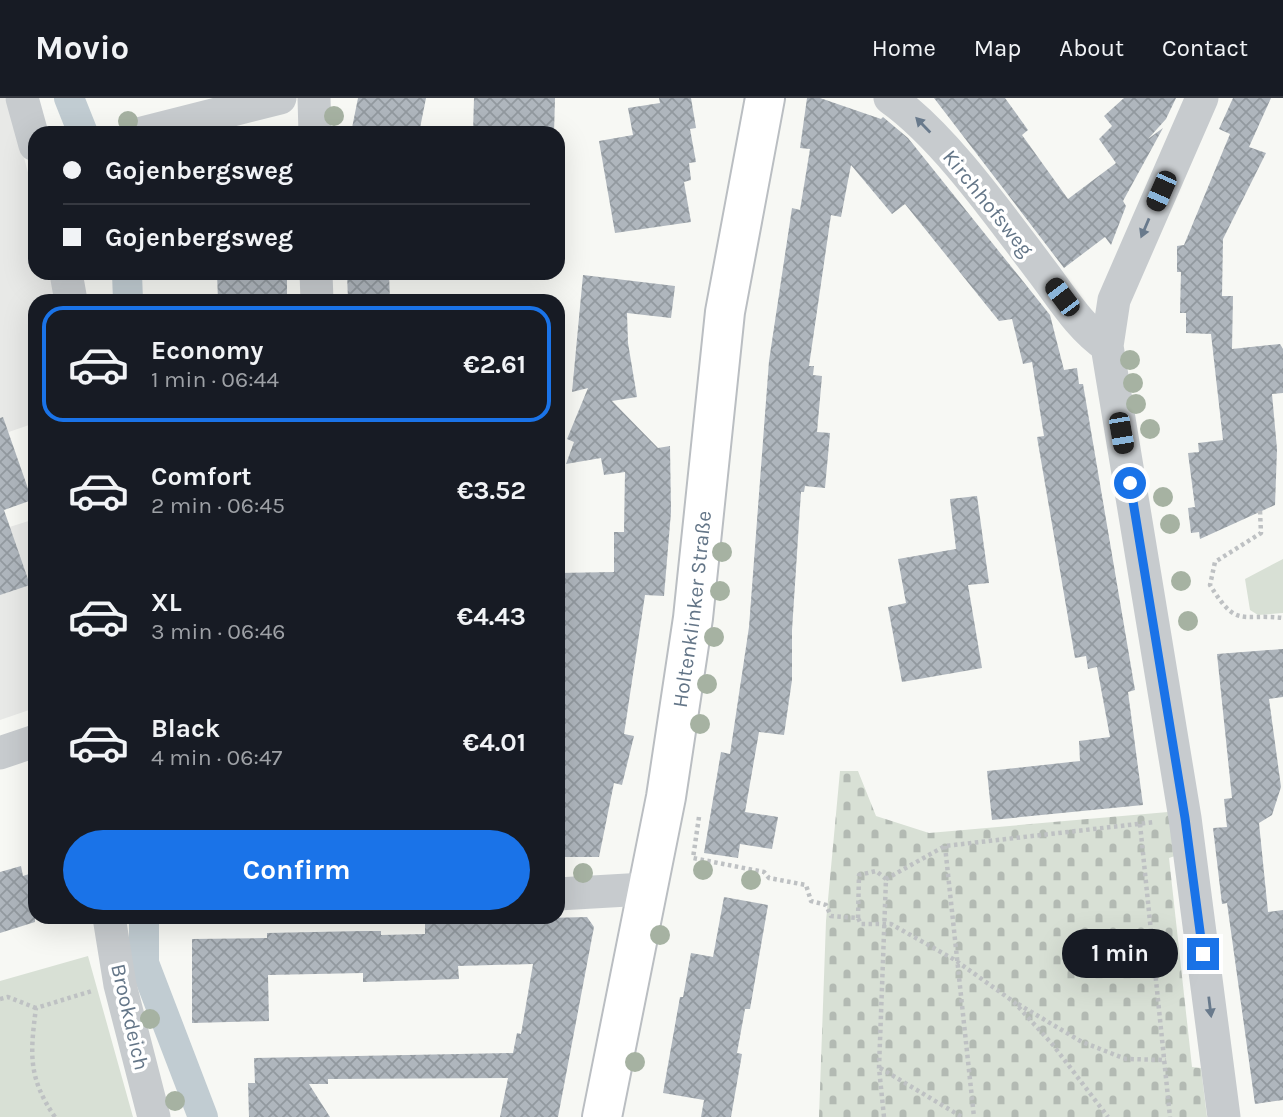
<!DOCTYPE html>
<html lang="en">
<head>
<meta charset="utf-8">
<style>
	body { margin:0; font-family:Karla,sans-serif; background:#242831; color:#f1f3f6; height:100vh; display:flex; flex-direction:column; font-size:26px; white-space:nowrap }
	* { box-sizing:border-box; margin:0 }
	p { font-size:23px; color:#9ea1a6 }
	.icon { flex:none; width:38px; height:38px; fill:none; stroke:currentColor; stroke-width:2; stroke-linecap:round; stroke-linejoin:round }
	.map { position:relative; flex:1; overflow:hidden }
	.panel { position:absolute; left:28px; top:196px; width:537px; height:630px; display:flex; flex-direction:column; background:#171b24; border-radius:21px; box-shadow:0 7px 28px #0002 }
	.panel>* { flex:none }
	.hud { position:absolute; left:28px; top:28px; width:537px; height:154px; border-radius:21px; box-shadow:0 7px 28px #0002; display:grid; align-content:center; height:154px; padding:0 35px; background:#171b24 }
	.end { position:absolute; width:32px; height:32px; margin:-16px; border:9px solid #1a73e8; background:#fff; box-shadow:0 0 0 4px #fff }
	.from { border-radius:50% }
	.bubble { position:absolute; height:49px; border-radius:24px; background:#171b24; box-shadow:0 7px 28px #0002; font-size:23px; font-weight:700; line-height:49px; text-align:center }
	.car { position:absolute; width:21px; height:42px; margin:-21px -10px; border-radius:9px; box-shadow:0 0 5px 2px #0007; background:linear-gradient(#222 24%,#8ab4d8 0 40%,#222 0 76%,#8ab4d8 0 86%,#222 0) }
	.hud b { display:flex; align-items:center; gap:24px; height:66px; font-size:26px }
	.hud b+b { border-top:2px solid #363941 }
	.hud i { width:18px; height:18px; background:#f1f3f6 }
	ul { padding:12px 0 0; list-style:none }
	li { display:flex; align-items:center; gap:21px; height:116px; margin:0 14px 10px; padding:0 21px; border:4px solid transparent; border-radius:21px }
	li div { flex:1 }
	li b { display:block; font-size:26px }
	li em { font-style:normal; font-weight:700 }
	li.selected { border-color:#1a73e8 }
	li>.icon { width:63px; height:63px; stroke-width:1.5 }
	.action { display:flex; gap:14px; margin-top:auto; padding:14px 35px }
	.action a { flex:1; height:80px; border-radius:42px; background:#1a73e8; color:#fff; font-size:28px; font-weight:700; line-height:80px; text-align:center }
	header { display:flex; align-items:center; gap:42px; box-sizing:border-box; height:98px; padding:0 35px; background:#171b24; border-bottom:2px solid #363941 }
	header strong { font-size:33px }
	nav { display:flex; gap:38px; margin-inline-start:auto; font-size:24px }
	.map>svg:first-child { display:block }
	.built { fill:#e8e9e7 }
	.green { fill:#d8e0d5 }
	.cemetery { fill:url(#cemetery-stones) }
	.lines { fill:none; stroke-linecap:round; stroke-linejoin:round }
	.canal { stroke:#c1ccd2; stroke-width:30 }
	.building { fill:url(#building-cross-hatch) }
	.major-casing { stroke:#babec2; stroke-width:42 }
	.path { stroke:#bec1c3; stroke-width:4.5; stroke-dasharray:3.5 3.5; stroke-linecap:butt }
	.minor { stroke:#c7cbce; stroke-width:33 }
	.major { stroke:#fff; stroke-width:38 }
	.tree { fill:#a6b2a2 }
	.oneway { fill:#697a8c }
	.route { stroke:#1a73e8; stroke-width:9 }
	.labels { text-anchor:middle; stroke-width:7; stroke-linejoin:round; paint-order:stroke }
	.street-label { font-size:21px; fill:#647688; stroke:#fff }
</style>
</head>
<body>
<header>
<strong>Movio</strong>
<nav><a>Home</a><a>Map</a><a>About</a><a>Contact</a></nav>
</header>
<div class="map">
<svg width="1283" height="1019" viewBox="0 0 1283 1019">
	<defs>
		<pattern id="cemetery-stones" width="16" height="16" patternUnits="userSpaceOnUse" patternTransform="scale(1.75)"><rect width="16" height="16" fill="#d8e0d5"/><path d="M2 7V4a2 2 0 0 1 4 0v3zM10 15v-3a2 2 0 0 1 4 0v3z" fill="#b3bab3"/></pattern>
		<pattern id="building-cross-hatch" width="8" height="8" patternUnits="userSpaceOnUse" patternTransform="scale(1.75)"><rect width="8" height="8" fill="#afb6bd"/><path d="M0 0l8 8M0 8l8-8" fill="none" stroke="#92999f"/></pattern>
	</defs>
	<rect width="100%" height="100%" fill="#f7f8f4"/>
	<!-- built -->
	<path class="built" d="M0 0H5L18 37 35 101V175H51L57 203H35V325L0 337Z
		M35 421V610L0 622V432Z"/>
	<!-- green -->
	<path class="green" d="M1283 461V515L1258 517 1250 512 1245 481Z
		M88 858 133 1019H0V883Z"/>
	<!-- cemetery -->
	<path class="cemetery" d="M840 673H858L876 718 929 735 1168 714 1175 758 1169 760 1192 969 1201 970 1207 1019H819L826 823Z"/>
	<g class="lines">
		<!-- canal -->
		<path class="canal" d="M69 0 83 35
			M127 175 128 203
			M144 819V865L203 1019"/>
	</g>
	<!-- building -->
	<path class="building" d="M358 0H426L419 35H351Z
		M474 0H555L554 35H473Z
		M659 0H691L696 30 690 31 696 64 689 65 691 82 684 84 691 124 615 135 599 43 633 37 628 10 660 5Z
		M807 0H820L881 21 883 19 908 40 1050 217 1064 272 1077 270 1079 286H1083L1135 592 1128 594 1143 707 992 722 987 673 1080 663 1079 643 1110 639 1097 569 1088 571 1086 558 1075 560 1037 339 1044 338 1032 264 1023 266 1012 221 999 223 905 106 892 116 851 67 841 119 831 117 809 268H814L813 277 822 278 817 334 830 335 825 390 805 388 804 394H801L792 532V582L784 637 759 634 745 714 778 719 772 751 740 746 738 760 704 755 721 654 730 656 749 529 769 263 792 110 800 112 810 51 800 50Z
		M934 0H1005L1028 32 1022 37 1068 101 1116 65 1099 41 1112 28 1104 18 1124 0H1176L1166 21 1148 41 1163 30 1123 103 1126 108 1111 147 1105 139 1064 170Z
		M1233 0H1271L1249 49 1266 55 1223 141 1222 198H1233L1232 251 1280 246 1283 251V295L1272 296 1277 351 1275 407 1200 441 1199 434 1191 435 1188 410 1195 409 1188 355 1199 354 1198 345 1223 342 1211 236 1186 235V215H1180L1181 174H1177V148L1184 147 1230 36 1219 31Z
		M217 175H287V203H218Z
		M347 175H389L390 203H348Z
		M583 177 675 188 671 220 627 215 628 245 637 299 612 303 658 350 670 348 671 414 664 498 645 497 624 636 634 638 622 687 614 685 599 759H558V475L614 474V434H624L625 374 604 377 601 360 566 366 574 344 567 341 588 290 572 294Z
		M3 319 32 402 4 412 30 487 0 497V320Z
		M977 398 989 485 968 487 982 570 902 584 888 509 906 505 898 461 956 451 950 401Z
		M1283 551V599L1269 601 1281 689 1272 717 1259 725 1268 814 1283 812V1002L1255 1006 1227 805 1222 806 1213 730 1227 729 1224 701 1232 700 1217 556Z
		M21 768 23 778 35 774V824L0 835V774Z
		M724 799 768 807 750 911H745L737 955 742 956 731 1019H701L704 1002 663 995 680 899H683L691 855 713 859Z
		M587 819 594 829 558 1019H500L508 980 328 981V986H309L330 1019H249L248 985H255L254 960 513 955 517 935 521 936 533 866 458 868 459 881 363 884V875L268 877 269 923 192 925V841L267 840V835L362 833H381V837L425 836V823Z"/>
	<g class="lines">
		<defs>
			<g id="major">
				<path id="s1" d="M602 1019 666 699 693 520 725 214 765 0"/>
			</g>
		</defs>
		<!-- major casing -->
		<use href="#major" class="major-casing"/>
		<!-- path -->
		<path class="path" d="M1260 413 1261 435 1215 464 1210 487C1237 531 1240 515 1283 520
			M699 719 693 760 764 774 769 780 806 787 811 803 826 807 831 818 858 820 861 826H891L955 862 1014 904 1053 947 1108 1019
			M1140 726 1170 1019
			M945 748 974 1019
			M858 820 859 777 876 773 886 781
			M0 901 8 899 36 910
			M1018 906 1082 944 1126 961 1166 962
			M880 970 962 1019
			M55 1019C28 980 30 956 36 910L92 893
			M884 1019 879 970 886 781 945 748 1155 724"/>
		<!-- minor -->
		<path class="minor" d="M22 0 35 47
			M314 0 315 35
			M890 0C944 38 1000 118 1041 172 1061 198 1079 229 1107 248
			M1202 0 1114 202 1107 248 1185 720 1224 1019
			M142 35 280 0
			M66 175 71 203
			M316 175 317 203
			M0 655 35 643
			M558 796 645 791
			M109 819 120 887 154 1019"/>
		<!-- major -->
		<use href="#major" class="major"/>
	</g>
	<!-- trees -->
	<g class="tree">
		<circle cx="334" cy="18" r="10"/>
		<circle cx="128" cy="23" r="10"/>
		<circle cx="1130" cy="262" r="10"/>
		<circle cx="1133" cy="285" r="10"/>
		<circle cx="1136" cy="306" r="10"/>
		<circle cx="1150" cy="331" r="10"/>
		<circle cx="1163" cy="399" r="10"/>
		<circle cx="1170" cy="426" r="10"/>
		<circle cx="722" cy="454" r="10"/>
		<circle cx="1181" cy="483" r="10"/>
		<circle cx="720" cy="493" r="10"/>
		<circle cx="1188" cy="523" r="10"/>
		<circle cx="714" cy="539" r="10"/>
		<circle cx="707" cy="586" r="10"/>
		<circle cx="700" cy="626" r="10"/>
		<circle cx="703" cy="772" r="10"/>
		<circle cx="583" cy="775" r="10"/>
		<circle cx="751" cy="782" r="10"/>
		<circle cx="660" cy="837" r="10"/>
		<circle cx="150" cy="921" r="10"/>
		<circle cx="635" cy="964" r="10"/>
		<circle cx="175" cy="1003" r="10"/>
	</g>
	<!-- one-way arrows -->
	<defs><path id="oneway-solid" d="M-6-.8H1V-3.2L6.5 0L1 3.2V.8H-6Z" transform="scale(1.75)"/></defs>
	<g class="oneway">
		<use href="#oneway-solid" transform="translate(923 27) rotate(-134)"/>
		<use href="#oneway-solid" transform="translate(1145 130) rotate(113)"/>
		<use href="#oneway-solid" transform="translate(1210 909) rotate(83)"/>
	</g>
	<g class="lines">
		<!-- route -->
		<path class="route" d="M1130 385 1185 720 1203 856"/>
	</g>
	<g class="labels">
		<!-- street labels -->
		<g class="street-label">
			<text transform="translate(988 105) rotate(51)" y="7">Kirchhofsweg</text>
			<text dy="7" stroke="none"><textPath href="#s1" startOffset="516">Holtenklinker Straße</textPath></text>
			<text transform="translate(130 919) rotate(77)" y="7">Brookdeich</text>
		</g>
	</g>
</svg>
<i class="end from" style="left:1130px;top:385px"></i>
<i class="end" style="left:1203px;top:856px"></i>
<div class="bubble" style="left:1062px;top:831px;width:116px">1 min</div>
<i class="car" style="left:1161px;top:93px;rotate:204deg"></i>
<i class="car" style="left:1062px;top:199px;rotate:323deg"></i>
<i class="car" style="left:1121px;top:335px;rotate:170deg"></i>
<div class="hud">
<b><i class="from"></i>Gojenbergsweg</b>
<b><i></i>Gojenbergsweg</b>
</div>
<section class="panel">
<ul>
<li class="selected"><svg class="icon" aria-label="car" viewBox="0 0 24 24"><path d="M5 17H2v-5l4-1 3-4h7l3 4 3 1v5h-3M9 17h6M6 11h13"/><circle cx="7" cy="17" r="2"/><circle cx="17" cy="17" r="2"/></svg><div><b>Economy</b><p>1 min · 06:44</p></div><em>€2.61</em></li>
<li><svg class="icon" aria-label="car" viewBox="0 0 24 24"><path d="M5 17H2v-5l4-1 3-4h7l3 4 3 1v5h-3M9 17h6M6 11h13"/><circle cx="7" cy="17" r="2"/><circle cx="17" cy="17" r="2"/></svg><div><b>Comfort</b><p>2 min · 06:45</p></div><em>€3.52</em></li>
<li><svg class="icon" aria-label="car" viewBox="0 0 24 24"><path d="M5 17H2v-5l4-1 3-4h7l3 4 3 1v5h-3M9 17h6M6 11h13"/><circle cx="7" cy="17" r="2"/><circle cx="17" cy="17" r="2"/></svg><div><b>XL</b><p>3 min · 06:46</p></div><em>€4.43</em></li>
<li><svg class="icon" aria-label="car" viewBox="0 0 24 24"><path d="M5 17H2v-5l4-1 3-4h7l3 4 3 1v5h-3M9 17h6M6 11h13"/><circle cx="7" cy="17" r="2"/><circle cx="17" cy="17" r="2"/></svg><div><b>Black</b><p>4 min · 06:47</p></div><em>€4.01</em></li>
</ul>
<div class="action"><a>Confirm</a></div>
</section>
</div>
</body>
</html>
